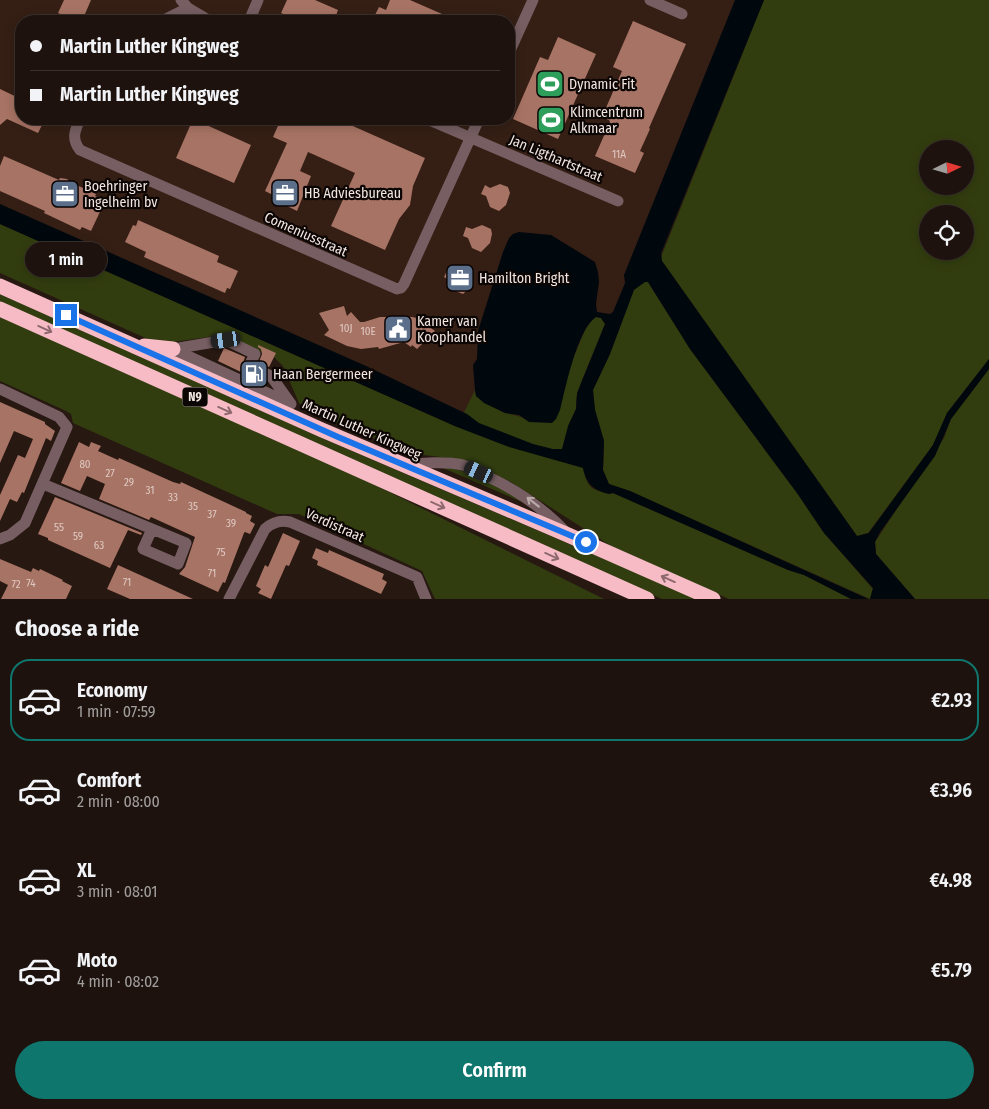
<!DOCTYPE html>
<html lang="en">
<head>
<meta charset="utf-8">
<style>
	body { margin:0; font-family:"Fira Sans Condensed",sans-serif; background:#2a201b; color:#f1f3f6; height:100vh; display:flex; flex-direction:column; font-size:19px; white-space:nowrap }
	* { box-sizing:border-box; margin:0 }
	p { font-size:16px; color:#a09e9d }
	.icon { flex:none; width:28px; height:28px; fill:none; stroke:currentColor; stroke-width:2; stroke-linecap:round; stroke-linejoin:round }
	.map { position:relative; height:599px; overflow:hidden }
	.drawer { display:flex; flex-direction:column; background:#1d120d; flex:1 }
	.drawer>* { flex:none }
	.top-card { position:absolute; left:15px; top:15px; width:500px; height:110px; border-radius:20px; box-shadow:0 2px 12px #0003,0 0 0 1px #3b322e; display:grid; align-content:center; height:110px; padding:0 15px; background:#1d120d }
	.needle { width:32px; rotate:85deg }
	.controls { position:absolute; left:919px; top:140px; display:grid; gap:10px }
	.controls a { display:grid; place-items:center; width:55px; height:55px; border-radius:50%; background:#1d120d; box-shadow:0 2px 12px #0003,0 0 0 1px #3b322e; font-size:25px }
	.end { position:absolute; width:22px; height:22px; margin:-11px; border:6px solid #1a73e8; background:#fff; box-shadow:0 0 0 2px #fff }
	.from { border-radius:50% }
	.bubble { position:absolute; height:35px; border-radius:18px; background:#1d120d; box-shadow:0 2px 12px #0003,0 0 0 1px #3b322e; font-size:16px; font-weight:600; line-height:35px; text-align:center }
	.car { position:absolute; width:15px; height:30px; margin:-15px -8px; border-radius:6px; box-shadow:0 0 4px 1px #0007; background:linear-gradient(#222 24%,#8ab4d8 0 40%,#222 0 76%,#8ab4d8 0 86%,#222 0) }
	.top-card b { display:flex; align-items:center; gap:18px; height:48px; font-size:19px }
	.top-card b+b { border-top:1px solid #3b322e }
	.top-card i { width:12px; height:12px; background:#f1f3f6 }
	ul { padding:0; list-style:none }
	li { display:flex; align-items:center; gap:15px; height:82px; margin:0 10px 8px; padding:0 5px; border:2px solid transparent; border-radius:20px }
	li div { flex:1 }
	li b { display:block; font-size:19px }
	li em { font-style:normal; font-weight:600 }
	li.on { border-color:#0f766e }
	li>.icon { width:45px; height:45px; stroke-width:1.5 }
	h2 { padding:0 15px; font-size:22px; line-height:60px }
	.cta { display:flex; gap:10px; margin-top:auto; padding:10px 15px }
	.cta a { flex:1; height:58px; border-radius:30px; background:#0f766e; color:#fff; font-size:20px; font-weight:600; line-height:58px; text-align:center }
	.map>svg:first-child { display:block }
	.built { fill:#351f15; fill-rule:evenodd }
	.green { fill:#323d0f; fill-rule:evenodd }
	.water { fill:#00080d }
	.building { fill:#a77364 }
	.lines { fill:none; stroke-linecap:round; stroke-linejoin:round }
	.minor { stroke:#765e62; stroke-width:11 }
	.highway { stroke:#f7bbc5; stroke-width:15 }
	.oneway { stroke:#8d696e }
	.oneway2 { stroke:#baa9a8 }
	.route { stroke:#1a73e8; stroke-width:6 }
	.labels { text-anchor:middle; stroke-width:4.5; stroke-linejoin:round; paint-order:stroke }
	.number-label { font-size:11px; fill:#dfc9c2 }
	.shield { fill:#0b0503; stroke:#ada29e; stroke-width:1 }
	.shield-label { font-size:12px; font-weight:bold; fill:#f2e6e1 }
	.poi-label { font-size:14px; fill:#f2e6e1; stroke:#0b0503; text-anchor:start }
	.street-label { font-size:14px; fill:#f2e6e1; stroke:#0b0503 }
</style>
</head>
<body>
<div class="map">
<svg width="989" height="599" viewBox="0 0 989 599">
	<rect width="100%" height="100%" fill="#271811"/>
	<!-- built -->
	<path class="built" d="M0 0H748L570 460 0 218ZM21 21H509V119H21Z"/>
	<!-- green -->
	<path class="green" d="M764 0H989V359L947 413 933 445 868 533 857 536 662 261 661 257ZM928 149H965V186H928ZM928 214H965V251H928Z
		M0 224 457 427 475 390 476 396C485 401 494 408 504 412 513 416 521 415 530 422L576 352 588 322 596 317 601 318 605 324 582 380 576 400V409L568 426C573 440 580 454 583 468 585 475 586 482 591 487 594 490 608 495 613 493L788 570 804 575 851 599H729L611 546 511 482 466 460 407 453 310 411 299 403 283 366 274 357 223 335 173 342 150 340 0 273Z
		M645 282H648L690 349 797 493 824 533 873 589 870 599 630 491 609 484 603 470 604 441 595 410 593 390 610 354 634 289Z
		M0 294 340 446 698 599H662L0 302Z
		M0 317 369 482 604 599H435L422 571 299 514H277L73 423 71 414 66 411 0 381Z
		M989 369V599H915L876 554 875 542 944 438 951 419Z
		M443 468C466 467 502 488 523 500L522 502Z"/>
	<!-- water -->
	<path class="water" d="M735 0H764L661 253 662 261 857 536 869 533 933 445 947 413 989 359V369L951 419 935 456 880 532 875 542 876 554 915 599H870L873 588 824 533 797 493 690 349 648 282H645L634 290 610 354 593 390 595 410 604 441 603 470 609 484 630 491 868 599H851L804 575 788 570 613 493 609 494C594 490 586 484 583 468L509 447 457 427 0 224V204L366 366 467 414 479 423 533 444 553 449H562L568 426 576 409 577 393 605 324 601 318 596 317C577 330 566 386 560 410L556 419 552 423 529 422 519 415 505 413 484 403 476 396 475 390 473 365 477 359 478 331 503 252 509 238 513 234 519 232 551 235 595 262 598 272 599 282 596 304 597 312 610 314 613 312 625 283 624 275Z"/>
	<!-- building -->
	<path class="building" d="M64 0H91L82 21 72 19 68 21 67 17 58 13Z
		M287 0H315L338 10 334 21H299L281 13Z
		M390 0H410L458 21H372L379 7 386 10Z
		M633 21 686 44 649 128 650 129 640 151 644 153 635 173 595 156 610 122 609 120 602 117 622 71 613 67Z
		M558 37 596 54 558 139 513 119 540 57 548 60Z
		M0 89 21 99V119H45L38 133 7 119 0 125Z
		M193 119 251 145 234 183 176 158Z
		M281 119H337L425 158 413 186 410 205 399 219 385 250 331 226 355 173 308 152 300 171 311 176 297 211 275 200 277 197 265 191 287 143 273 137Z
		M4 156 59 180 60 178 67 179 70 182 96 194 95 196 105 201 91 231 82 227 80 230 44 213 45 211 0 191V166Z
		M500 184 508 187 510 193 506 205 499 211 490 207 486 196 481 194 485 185 490 188Z
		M138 220 219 256 217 262 238 271 230 289 227 288 225 293 144 257 146 252 125 242 133 225 136 226Z
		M482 225 491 229 492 234 490 243 481 252 472 248 468 238 463 236 466 227 472 229Z
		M464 267 473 271V278L469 288 463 294 453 290 449 280 444 277 448 269 453 271Z
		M344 306 347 316 351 312 360 322H364L380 317H412L426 320 424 323 435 331 417 349 412 345 411 347 404 342 379 349 378 347 361 349 347 346 324 335 329 330 319 313Z
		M258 345 276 353 269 367 259 362 262 354 261 349 258 347Z
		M224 348 245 357 242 366 243 370 263 381 262 382 218 361Z
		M0 402 45 422V424L55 431 51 441 46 438 24 493 22 492 17 502 10 499 0 521V495L18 455 25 458 33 439 14 431 0 463Z
		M79 442 89 447 91 442 101 446 98 451 118 460 119 458 173 482 180 484 181 482 246 512V513L252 516 250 521 255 524 250 534 245 532 244 533 225 583 223 582 218 592 179 574 185 567 195 537 151 517 149 520 99 499 105 484 87 476 80 491 61 483Z
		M55 497 142 533 141 535 128 530 110 568 48 540V538L38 534Z
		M283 533 300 541 289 566 286 565 271 599 258 593 261 589 256 586 265 565 268 567Z
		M316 548 328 553 329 550 384 574 382 579 387 582 381 594 317 565 318 561 312 558Z
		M0 559 31 572 33 568 39 571 40 569 63 580 62 581 72 586 66 599H1L8 585 0 581Z
		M118 565 160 584 193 599H130L107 589Z"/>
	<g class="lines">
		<!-- minor -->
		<path class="minor" d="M181 0 188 8 210 21
			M650 0 682 14
			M162 21 188 8
			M249 21 258 0
			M509 53 533 0
			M80 119C75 130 71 139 80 150L397 289 401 288 404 284 479 119
			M427 119 618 201
			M173 349 226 340 255 354 249 366 271 376 291 404
			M173 349 289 403
			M0 389 59 417 67 427 25 523 10 535 0 539
			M405 465C424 463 444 461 463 465 470 467 477 472 484 475 516 489 541 506 566 532
			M43 484 186 543 178 564 143 549 152 529
			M229 599 265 529C273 522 280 520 290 522L417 577 426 599"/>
		<!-- highway -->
		<path class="highway" d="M0 286 322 430 568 535 713 599
			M0 309 647 599
			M144 346 173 349"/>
	</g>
	<!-- one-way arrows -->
	<defs><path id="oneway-shaft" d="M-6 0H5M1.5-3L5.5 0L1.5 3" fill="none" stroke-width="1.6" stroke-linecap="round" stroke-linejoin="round" transform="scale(1.25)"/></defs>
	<g class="oneway">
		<use href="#oneway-shaft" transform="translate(45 329) rotate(24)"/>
		<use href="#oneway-shaft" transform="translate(225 410) rotate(24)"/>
		<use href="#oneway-shaft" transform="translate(438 505) rotate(24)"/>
		<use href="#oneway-shaft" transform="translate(552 556) rotate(24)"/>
		<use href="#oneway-shaft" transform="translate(668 579) rotate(-156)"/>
	</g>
	<use class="oneway2" href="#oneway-shaft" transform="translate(533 502) rotate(-142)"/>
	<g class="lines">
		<!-- route -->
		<path class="route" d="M66 315 338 437 586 542"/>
	</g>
	<!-- icons -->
	<defs>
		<symbol id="stadium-square" viewBox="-11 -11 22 22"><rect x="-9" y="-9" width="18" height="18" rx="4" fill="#2e9e5b" stroke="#0b0503"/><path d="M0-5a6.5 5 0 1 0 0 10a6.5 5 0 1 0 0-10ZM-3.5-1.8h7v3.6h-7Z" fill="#fff"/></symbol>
		<symbol id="office-square" viewBox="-11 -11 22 22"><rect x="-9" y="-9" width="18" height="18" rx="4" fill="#5c6f8a" stroke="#0b0503"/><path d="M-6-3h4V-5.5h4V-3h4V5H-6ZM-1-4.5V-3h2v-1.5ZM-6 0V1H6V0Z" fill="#fff"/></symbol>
		<symbol id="civic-square" viewBox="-11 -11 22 22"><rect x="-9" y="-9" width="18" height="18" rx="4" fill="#5c6f8a" stroke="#0b0503"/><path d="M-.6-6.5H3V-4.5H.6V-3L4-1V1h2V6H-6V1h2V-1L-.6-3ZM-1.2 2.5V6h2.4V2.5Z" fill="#fff"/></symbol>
		<symbol id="fuel-square" viewBox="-11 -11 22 22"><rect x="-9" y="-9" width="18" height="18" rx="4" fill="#5c6f8a" stroke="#0b0503"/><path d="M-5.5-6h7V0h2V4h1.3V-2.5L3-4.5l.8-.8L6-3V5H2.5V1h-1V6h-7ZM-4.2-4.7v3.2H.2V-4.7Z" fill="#fff"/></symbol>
	</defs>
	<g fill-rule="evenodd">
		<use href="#stadium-square" x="534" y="68" width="32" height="32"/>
		<use href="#stadium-square" x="535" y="104" width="32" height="32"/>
		<use href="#office-square" x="269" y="177" width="32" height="32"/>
		<use href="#office-square" x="49" y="178" width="32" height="32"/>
		<use href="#office-square" x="444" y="262" width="32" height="32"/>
		<use href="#civic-square" x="382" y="313" width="32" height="32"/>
		<use href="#fuel-square" x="238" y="358" width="32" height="32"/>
	</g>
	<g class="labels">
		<!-- number labels -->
		<g class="number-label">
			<text x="619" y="158">11A</text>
			<text x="346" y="332">10J</text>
			<text x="368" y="335">10E</text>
			<text x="85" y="468">80</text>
			<text x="110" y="477">27</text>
			<text x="129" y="486">29</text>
			<text x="150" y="494">31</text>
			<text x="173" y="501">33</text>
			<text x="193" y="510">35</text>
			<text x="212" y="518">37</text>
			<text x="231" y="527">39</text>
			<text x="59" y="531">55</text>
			<text x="78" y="540">59</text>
			<text x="99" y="549">63</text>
			<text x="221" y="556">75</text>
			<text x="212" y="577">71</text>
			<text x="127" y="586">71</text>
			<text x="31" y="587">74</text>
			<text x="16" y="588">72</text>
		</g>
		<!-- shield labels -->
		<rect class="shield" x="182.5" y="387.5" width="25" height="19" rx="4"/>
		<g class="shield-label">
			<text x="195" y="401">N9</text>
		</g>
		<!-- poi labels -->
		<g class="poi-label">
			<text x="569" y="89">Dynamic Fit</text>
			<text x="570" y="117">Klimcentrum<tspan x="570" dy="16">Alkmaar</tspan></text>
			<text x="84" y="191">Boehringer<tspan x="84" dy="16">Ingelheim bv</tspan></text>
			<text x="304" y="198">HB Adviesbureau</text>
			<text x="479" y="283">Hamilton Bright</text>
			<text x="417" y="326">Kamer van<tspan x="417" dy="16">Koophandel</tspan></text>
			<text x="273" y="379">Haan Bergermeer</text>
		</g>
		<!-- street labels -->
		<g class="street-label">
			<text transform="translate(556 158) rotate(23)" y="5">Jan Ligthartstraat</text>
			<text transform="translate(306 234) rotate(24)" y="5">Comeniusstraat</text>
			<text transform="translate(362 429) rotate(24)" y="5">Martin Luther Kingweg</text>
			<text transform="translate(335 525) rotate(24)" y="5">Verdistraat</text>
		</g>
	</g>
</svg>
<div class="controls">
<a><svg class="needle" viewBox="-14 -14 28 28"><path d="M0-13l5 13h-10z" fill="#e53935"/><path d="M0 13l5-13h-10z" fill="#a09e9d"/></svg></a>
<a><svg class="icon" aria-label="locate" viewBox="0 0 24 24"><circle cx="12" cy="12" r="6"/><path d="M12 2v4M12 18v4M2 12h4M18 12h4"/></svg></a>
</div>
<i class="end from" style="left:586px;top:542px"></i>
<i class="end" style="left:66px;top:315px"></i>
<div class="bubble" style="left:25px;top:242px;width:82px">1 min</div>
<i class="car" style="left:226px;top:340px;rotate:262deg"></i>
<i class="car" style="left:479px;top:472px;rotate:295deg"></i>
<div class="top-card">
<b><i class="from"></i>Martin Luther Kingweg</b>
<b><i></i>Martin Luther Kingweg</b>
</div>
</div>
<section class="drawer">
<h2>Choose a ride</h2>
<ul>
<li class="on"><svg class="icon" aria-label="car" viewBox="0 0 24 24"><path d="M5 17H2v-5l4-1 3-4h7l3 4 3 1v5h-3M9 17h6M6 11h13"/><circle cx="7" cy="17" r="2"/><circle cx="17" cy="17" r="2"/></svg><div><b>Economy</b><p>1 min · 07:59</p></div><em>€2.93</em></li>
<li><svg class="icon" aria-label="car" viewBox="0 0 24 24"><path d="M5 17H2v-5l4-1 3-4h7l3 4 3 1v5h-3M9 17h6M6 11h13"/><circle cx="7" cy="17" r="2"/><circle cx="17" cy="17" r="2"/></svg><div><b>Comfort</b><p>2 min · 08:00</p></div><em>€3.96</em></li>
<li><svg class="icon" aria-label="car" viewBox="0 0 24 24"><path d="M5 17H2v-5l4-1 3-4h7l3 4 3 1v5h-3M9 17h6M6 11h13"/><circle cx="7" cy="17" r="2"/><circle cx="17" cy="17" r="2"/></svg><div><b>XL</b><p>3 min · 08:01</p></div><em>€4.98</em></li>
<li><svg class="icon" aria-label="car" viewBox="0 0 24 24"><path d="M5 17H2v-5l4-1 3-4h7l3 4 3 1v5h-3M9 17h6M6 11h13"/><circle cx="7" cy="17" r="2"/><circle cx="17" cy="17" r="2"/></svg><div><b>Moto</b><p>4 min · 08:02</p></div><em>€5.79</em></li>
</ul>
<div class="cta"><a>Confirm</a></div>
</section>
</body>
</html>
